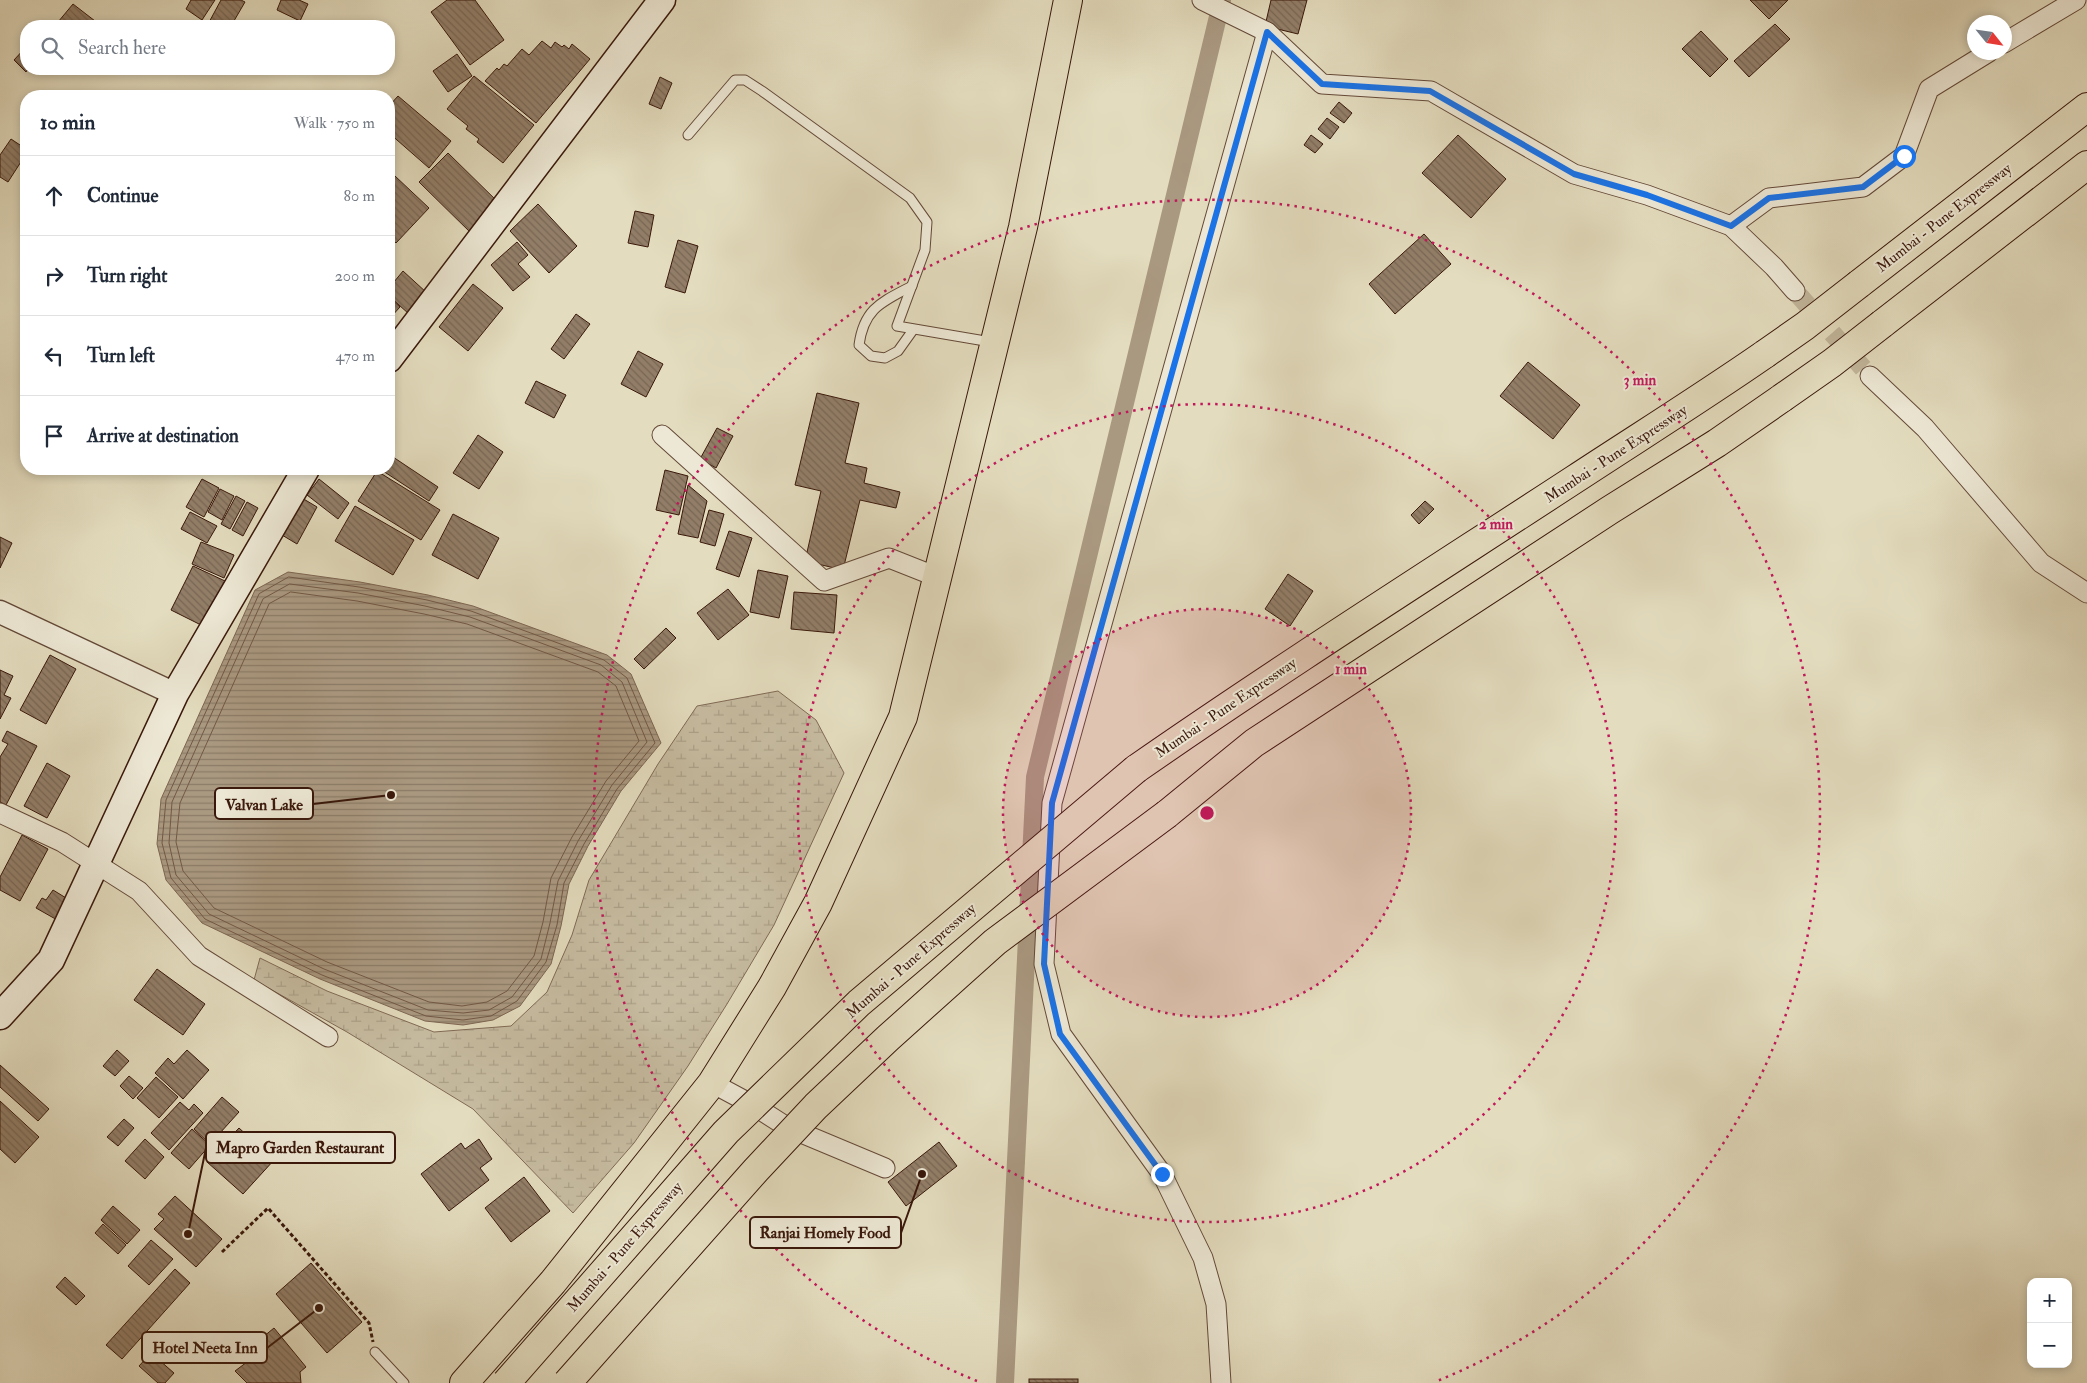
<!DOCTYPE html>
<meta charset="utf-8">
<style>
:root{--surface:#fff;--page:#f2f2f3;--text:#1f2937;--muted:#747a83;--line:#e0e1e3}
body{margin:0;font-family:"IM FELL Double Pica",serif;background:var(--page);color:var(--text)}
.controls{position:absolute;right:15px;bottom:15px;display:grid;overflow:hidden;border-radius:10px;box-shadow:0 2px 8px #0003}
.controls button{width:45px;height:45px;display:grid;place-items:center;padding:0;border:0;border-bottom:1px solid var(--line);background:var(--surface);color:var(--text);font:25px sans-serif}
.compass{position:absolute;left:1967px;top:15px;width:45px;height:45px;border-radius:50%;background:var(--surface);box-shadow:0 2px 8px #0003;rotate:120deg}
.stop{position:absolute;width:15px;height:15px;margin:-11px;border:4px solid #1a73e8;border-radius:50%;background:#fff}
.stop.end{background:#1a73e8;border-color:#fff;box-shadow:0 1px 5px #0008}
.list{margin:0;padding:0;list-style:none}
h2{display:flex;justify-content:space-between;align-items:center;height:65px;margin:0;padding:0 20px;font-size:21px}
h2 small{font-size:16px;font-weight:400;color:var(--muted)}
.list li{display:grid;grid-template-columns:32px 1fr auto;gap:15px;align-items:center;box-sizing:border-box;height:80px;padding:0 20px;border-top:1px solid var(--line)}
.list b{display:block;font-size:19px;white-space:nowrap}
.list em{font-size:16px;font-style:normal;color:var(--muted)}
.icon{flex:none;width:28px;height:28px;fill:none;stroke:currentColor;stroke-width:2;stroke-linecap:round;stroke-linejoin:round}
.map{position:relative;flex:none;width:2087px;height:1383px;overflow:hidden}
.search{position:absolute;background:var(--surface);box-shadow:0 2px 8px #0003;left:20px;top:20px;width:375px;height:55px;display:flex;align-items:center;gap:12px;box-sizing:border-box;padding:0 18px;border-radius:20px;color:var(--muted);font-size:19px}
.panel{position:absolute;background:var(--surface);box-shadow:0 2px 8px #0003;left:20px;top:90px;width:375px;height:385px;border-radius:20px}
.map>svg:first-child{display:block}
.wetland{fill:url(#wetland-marsh);stroke:#806a56}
.water{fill:url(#water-rules);stroke:#7d6552}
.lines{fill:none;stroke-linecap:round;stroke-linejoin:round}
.shore{stroke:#725846;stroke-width:1}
.canal{stroke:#aa9981;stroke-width:18}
.building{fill:url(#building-back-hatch);stroke:#3a180b}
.minor-tunnel{stroke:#c1b59a;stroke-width:19;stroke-dasharray:19 9;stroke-linecap:butt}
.service-casing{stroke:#644938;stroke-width:11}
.minor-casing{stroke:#644938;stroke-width:21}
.tertiary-casing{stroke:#644938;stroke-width:25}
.secondary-casing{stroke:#3a180b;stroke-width:29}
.trunk-casing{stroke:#3a180b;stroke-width:30}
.motorway-casing{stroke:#3a180b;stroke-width:30}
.path{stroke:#3a180b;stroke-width:3;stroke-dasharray:4 2.5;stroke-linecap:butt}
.service{stroke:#ede8d5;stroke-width:9}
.minor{stroke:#ede8d5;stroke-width:19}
.tertiary{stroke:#ede8d5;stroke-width:22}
.secondary{stroke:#ede8d5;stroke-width:26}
.trunk{stroke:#e3dcbe;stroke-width:28}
.motorway{stroke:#e3dcbe;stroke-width:28}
.motorway-bridge-casing{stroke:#3a180b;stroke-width:30;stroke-linecap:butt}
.motorway-bridge{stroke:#e3dcbe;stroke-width:28}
.route{stroke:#1a73e8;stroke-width:6}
.ring{fill:none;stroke:#c2185b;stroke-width:2.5;stroke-dasharray:2.5 5}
.labels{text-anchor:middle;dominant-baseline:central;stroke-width:4;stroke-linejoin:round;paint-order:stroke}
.street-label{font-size:15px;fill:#3a180b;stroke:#ede8d5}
.centre{fill:#c2185b;stroke:#ede8d5;stroke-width:2.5}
.ring-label{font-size:15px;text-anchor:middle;font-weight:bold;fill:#c2185b;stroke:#ede8d5;stroke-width:4;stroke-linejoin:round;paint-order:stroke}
.leader{fill:none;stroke:#3a180b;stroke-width:2}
.callout-dot{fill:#3a180b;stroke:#ede8d5;stroke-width:2}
.callout{fill:#ede8d5;stroke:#3a180b;stroke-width:2}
.callout-label{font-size:16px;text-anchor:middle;font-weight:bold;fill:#3a180b}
</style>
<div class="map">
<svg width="2087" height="1383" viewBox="0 0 2087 1383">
<defs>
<pattern id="wetland-marsh" width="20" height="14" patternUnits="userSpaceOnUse" patternTransform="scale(1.25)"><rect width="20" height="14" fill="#c6bba0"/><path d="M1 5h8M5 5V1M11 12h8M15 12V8" fill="none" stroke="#aba088"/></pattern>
<pattern id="water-rules" width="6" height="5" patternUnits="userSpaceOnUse" patternTransform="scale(1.25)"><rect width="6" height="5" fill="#aa9981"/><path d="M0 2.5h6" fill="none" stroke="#8b7c68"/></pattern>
<pattern id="building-back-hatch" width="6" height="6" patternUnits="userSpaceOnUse" patternTransform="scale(1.25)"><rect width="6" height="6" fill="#927e68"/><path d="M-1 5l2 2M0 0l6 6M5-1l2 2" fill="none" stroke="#786654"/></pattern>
</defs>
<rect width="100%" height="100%" fill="#e3dcbe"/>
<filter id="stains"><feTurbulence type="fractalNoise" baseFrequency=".004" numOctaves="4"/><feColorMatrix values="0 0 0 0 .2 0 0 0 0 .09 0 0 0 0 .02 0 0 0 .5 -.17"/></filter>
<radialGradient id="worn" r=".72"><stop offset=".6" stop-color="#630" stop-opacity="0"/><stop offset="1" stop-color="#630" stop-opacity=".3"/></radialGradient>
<path class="wetland" d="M778,691L816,720L844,773L774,925L727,1004L688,1066L634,1143L573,1213L473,1109L347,1032L254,980L260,958L327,991L434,1032L511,1026L547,992L572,935L589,880L658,764L697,706Z"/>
<path class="water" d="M288,572L360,582L428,595L473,606L607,655L631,674L661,743L621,791L588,846L569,884L561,926L551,964L520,1006L493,1020L463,1025L425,1021L320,979L202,923L166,880L157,844L161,799L255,590Z"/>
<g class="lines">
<g class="shore">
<path d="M289,577L359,587L427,600L471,611L604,660L627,678L655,743L617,789L584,844L564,883L557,925L546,962L517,1001L491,1016L463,1020L426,1016L322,975L205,919L171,878L162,843L166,800L259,594Z"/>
<path d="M290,584L358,593L425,606L470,617L601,665L622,682L647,742L612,785L578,841L558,881L550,923L541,959L512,997L489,1010L463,1013L428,1010L324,969L209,914L176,875L169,843L172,802L263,599Z"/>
<path d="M291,592L357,601L424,614L467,624L598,672L616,686L639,741L606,781L572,837L551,878L543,922L534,956L507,991L487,1002L462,1006L429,1002L327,962L214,908L183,871L176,842L180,803L269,604Z"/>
</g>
<path class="canal" d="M1005,1383L1035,777L1222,0"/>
</g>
<g class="building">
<path d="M191,0H215L202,20L186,9Z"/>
<path d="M221,0H241L245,2L231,26H207Z"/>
<path d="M281,0H299L308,4L300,21L277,10Z"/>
<path d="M447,0H475L504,40L470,65L431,12Z"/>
<path d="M1271,0H1307L1298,34L1265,26Z"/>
<path d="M1750,0H1788L1769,19Z"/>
<path d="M73,4L95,21L91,26H64L58,22Z"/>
<path d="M1775,24L1790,39L1749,77L1734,61Z"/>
<path d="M1701,31L1728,59L1710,77L1682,49Z"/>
<path d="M542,41L551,48L555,42L562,47L564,45L569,49L572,44L590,59L536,123L485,81L497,68L499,70L504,64L507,66L522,49L529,55Z"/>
<path d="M26,47V69H28L26,72L14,60Z"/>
<path d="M457,54L472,76L448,92L433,71Z"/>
<path d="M474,76L534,125L503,163L477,142L479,139L466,129L468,126L447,109Z"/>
<path d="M660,77L672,83L661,109L649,104Z"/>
<path d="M398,96L451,141L429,168L389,133V106Z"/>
<path d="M1339,102L1352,113L1344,123L1330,113Z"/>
<path d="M1327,118L1339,127L1330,139L1318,129Z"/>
<path d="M1311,135L1323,144L1315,153L1304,145Z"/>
<path d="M1458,135L1506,179L1471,218L1422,173Z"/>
<path d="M11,139L26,149V154L8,182L0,177V155Z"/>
<path d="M448,153L502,206L473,235L419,182Z"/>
<path d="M395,176L429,208L396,243L389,236V183Z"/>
<path d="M538,204L577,246L549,273L510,231Z"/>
<path d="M635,211L654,215L648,247L628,243Z"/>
<path d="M1424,234L1451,264L1395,314L1369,284Z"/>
<path d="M678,240L698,246L685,293L665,287Z"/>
<path d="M517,242L528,255L518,264L530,277L513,291L491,265Z"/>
<path d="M403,271L427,293L409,314L389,296V288Z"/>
<path d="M473,284L503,308L468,351L439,327Z"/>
<path d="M389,297L400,307L389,319Z"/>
<path d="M576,314L590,324L564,359L551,349Z"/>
<path d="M638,351L663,364L646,397L621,384Z"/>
<path d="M1528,362L1580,405L1553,439L1500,396Z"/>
<path d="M536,381L566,395L554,418L525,403Z"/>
<path d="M817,393L859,403L845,463L867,468L864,483L900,492L896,508L860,500L843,570L805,561L821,491L795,485Z"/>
<path d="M717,428L733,436L716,468L700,459Z"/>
<path d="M478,435L503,452L479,489L453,473Z"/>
<path d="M393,457L438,487L429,501L383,471L385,469H389V463Z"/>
<path d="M665,470L688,476L679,515L656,510Z"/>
<path d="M377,471L440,510L421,540L358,501Z"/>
<path d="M202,479L219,488L204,517L186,507Z"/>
<path d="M319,479L349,503L338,519L307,495Z"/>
<path d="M688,485L707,501L698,538L678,534Z"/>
<path d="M220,489L234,496L222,520L208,512Z"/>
<path d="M297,495L317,507L297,544L277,532Z"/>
<path d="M236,496L245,501L230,529L221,524Z"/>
<path d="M1425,501L1434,509L1419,524L1411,515Z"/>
<path d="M247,502L258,508L243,536L232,530Z"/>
<path d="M355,506L414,540L393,575L335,541Z"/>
<path d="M709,510L724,514L715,546L700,542Z"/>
<path d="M190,512L217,526L207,543L181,529Z"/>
<path d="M453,514L499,538L478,579L432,555Z"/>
<path d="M729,531L752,538L739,577L716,569Z"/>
<path d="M0,537L12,543L0,568Z"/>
<path d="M201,542L234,555L224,578L192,564Z"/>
<path d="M193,566L225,581L203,626L171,610Z"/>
<path d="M758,570L788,576L779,618L750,612Z"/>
<path d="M1288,574L1313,591L1290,626L1265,609Z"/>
<path d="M728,589L749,615L718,640L697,613Z"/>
<path d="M794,592L837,595L834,633L791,629Z"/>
<path d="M666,628L676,638L644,669L634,659Z"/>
<path d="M50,655L76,669L46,724L20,710Z"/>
<path d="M0,670L13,676L4,695L11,698L0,719Z"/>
<path d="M7,731L37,746L6,805L0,802V757L8,744L2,741Z"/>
<path d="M47,763L70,776L47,818L24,806Z"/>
<path d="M22,835L48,849L20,901L0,890V877Z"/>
<path d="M53,890L71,901L59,921L36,908L42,898L46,900Z"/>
<path d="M157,969L205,1004L183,1035L134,1000Z"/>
<path d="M117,1050L129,1061L115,1076L103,1066Z"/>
<path d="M187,1050L209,1070L183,1099L155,1073L168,1058L174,1064Z"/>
<path d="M0,1065L49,1109L38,1121L0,1087Z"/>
<path d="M129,1076L143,1088L133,1099L120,1086Z"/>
<path d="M156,1077L178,1097L159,1118L137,1098Z"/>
<path d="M222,1097L239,1112L210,1144L194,1129Z"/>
<path d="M0,1101L39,1137L15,1163L0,1149Z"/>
<path d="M180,1102L189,1110L194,1104L203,1113L169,1150L151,1133Z"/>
<path d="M124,1119L134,1128L118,1146L107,1137Z"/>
<path d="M239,1128L274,1160L243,1194L207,1162Z"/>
<path d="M192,1129L210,1145L189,1169L171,1153Z"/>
<path d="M145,1139L164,1157L145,1179L125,1161Z"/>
<path d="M479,1139L492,1159L480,1168L489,1180L449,1211L421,1174L461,1143L465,1149Z"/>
<path d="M939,1142L957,1166L906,1206L888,1182Z"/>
<path d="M524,1177L550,1211L511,1242L485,1208Z"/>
<path d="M175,1196L222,1239L196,1267L154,1229L164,1219L158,1214Z"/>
<path d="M113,1206L140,1230L127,1244L101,1220Z"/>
<path d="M103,1224L126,1245L118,1254L95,1233Z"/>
<path d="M151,1240L173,1259L149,1285L128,1266Z"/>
<path d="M311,1263L362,1322L327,1353L276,1294Z"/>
<path d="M175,1269L190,1283L122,1359L106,1345Z"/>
<path d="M65,1277L85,1296L76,1305L56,1287Z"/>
<path d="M274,1328L306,1367L300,1372L301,1383H247L235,1371L247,1362L241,1355Z"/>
<path d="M151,1353L174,1373L165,1383H158L139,1366Z"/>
<rect x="1029" y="1379" width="49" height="4"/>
</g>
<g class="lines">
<path class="minor-tunnel" d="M1795,291L1870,376"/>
<defs>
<g id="service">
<path d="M688,135L735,80H745L762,91L910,198L927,222L925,250L897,326L991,342"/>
<path d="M912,286C882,302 864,308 859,345L871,356L885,358L898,351L913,330"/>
<path d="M375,1352L404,1383"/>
</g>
<g id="minor">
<path d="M1202,0L1267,32L1322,84L1431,91L1574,174L1647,195L1731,226L1774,267L1795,291"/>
<path d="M2004,43L2076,0"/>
<path d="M1731,226L1769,198L1863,187L1904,156L1929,89L1989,52"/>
<path d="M1870,376L1925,428L2041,563L2087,593"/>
<path d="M662,435L824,581L889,558L937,577"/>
<path d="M0,813L62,842L139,891L199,956L328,1037"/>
<path d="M712,1083L751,1104L787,1127L885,1168"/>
<path d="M1221,1383L1216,1304L1203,1258L1162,1174L1061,1034L1044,964L1052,803L1267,32"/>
</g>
<path id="tertiary" d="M0,612L175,694"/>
<g id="secondary">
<path d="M389,359L662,0"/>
<path d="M0,1016L51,960L175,694L306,469"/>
</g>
<path id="trunk" d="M464,1383L553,1282L712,1083L772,987L818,903L903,717L1023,227L1068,0"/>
<g id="motorway">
<path d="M1859,284L2087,107"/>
<path d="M1882,324L2087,165"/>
<path d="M1136,769C1280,669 1428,575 1575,479C1639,437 1703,397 1765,354"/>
<path d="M1167,814L1254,743L1610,510L1717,443L1782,398"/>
</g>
</defs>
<use href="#service" class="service-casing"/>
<use href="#minor" class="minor-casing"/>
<use href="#tertiary" class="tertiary-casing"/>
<use href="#secondary" class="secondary-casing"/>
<use href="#trunk" class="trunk-casing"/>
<use href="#motorway" class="motorway-casing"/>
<path class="path" d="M222,1252L268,1208L369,1323L373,1342"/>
<use href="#service" class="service"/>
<use href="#minor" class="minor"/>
<use href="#tertiary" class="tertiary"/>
<use href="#secondary" class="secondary"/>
<use href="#trunk" class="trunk"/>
<use href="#motorway" class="motorway"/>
<defs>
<g id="motorway-bridge">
<path d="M1765,354L1805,326L1859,284"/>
<path d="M1782,398L1832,363L1882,324"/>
<path d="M506,1383L726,1132L859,1003L1136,769"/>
<path d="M567,1383L756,1170L816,1106L888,1038L995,942L1167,814"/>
</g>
</defs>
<use href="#motorway-bridge" class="motorway-bridge-casing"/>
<use href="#motorway-bridge" class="motorway-bridge"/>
</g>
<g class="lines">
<path class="route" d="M1162,1174L1060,1034L1044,964L1052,803L1267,32L1322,84L1430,91L1574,174L1647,195L1731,226L1769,198L1863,187L1904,156"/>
</g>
<circle cx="1207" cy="813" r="204" fill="#c2185b" fill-opacity=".12"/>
<g class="ring">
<circle cx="1207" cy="813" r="204"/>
<circle cx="1207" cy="813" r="409"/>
<path d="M977 1381A613 613 0 1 1 1437 1381"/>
</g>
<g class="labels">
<g class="street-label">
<text transform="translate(1944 218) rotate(-38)">Mumbai - Pune Expressway</text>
<text transform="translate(1616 454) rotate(-33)">Mumbai - Pune Expressway</text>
<text transform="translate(1226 708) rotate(-34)">Mumbai - Pune Expressway</text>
<text transform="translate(911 961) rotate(-41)">Mumbai - Pune Expressway</text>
<text transform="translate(625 1247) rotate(-49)">Mumbai - Pune Expressway</text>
</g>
</g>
<circle cx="1207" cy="813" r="8" class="centre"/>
<g class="ring-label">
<text x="1640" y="385">3 min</text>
<text x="1496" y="529">2 min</text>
<text x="1351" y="674">1 min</text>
</g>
<path class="leader" d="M391 795L313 804M188 1234L206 1148M922 1174L901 1233M319 1308L267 1348"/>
<g class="callout-dot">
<circle cx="391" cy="795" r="5"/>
<circle cx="188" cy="1234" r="5"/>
<circle cx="922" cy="1174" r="5"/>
<circle cx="319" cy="1308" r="5"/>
</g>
<g class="callout">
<rect x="215" y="788" width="98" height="31" rx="5"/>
<rect x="206" y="1132" width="189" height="31" rx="5"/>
<rect x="750" y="1217" width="151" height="31" rx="5"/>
<rect x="142" y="1332" width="125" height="31" rx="5"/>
</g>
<g class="callout-label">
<text x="264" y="810">Valvan Lake</text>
<text x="300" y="1153">Mapro Garden Restaurant</text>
<text x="825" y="1238">Ranjai Homely Food</text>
<text x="205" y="1353">Hotel Neeta Inn</text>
</g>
<rect width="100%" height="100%" filter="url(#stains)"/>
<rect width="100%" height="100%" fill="url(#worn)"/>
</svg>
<div class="controls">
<button>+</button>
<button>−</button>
</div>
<svg class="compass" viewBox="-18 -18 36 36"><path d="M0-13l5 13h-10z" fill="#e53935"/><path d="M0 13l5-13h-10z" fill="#747a83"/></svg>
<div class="stop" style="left:1904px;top:156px"></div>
<div class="stop end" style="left:1162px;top:1174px"></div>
<div class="search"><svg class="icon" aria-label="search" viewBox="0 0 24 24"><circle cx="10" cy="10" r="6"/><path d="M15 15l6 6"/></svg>Search here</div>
<section class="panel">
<h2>10 min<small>Walk · 750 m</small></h2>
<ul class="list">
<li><svg class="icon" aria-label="ahead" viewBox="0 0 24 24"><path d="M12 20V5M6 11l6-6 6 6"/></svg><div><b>Continue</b></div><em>80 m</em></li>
<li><svg class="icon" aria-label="right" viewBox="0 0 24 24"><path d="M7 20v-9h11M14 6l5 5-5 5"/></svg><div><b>Turn right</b></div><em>200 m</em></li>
<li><svg class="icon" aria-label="left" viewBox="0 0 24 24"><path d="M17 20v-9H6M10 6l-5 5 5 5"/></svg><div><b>Turn left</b></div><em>470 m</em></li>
<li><svg class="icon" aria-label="arrive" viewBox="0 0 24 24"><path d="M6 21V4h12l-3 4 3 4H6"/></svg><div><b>Arrive at destination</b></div></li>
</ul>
</section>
</div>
